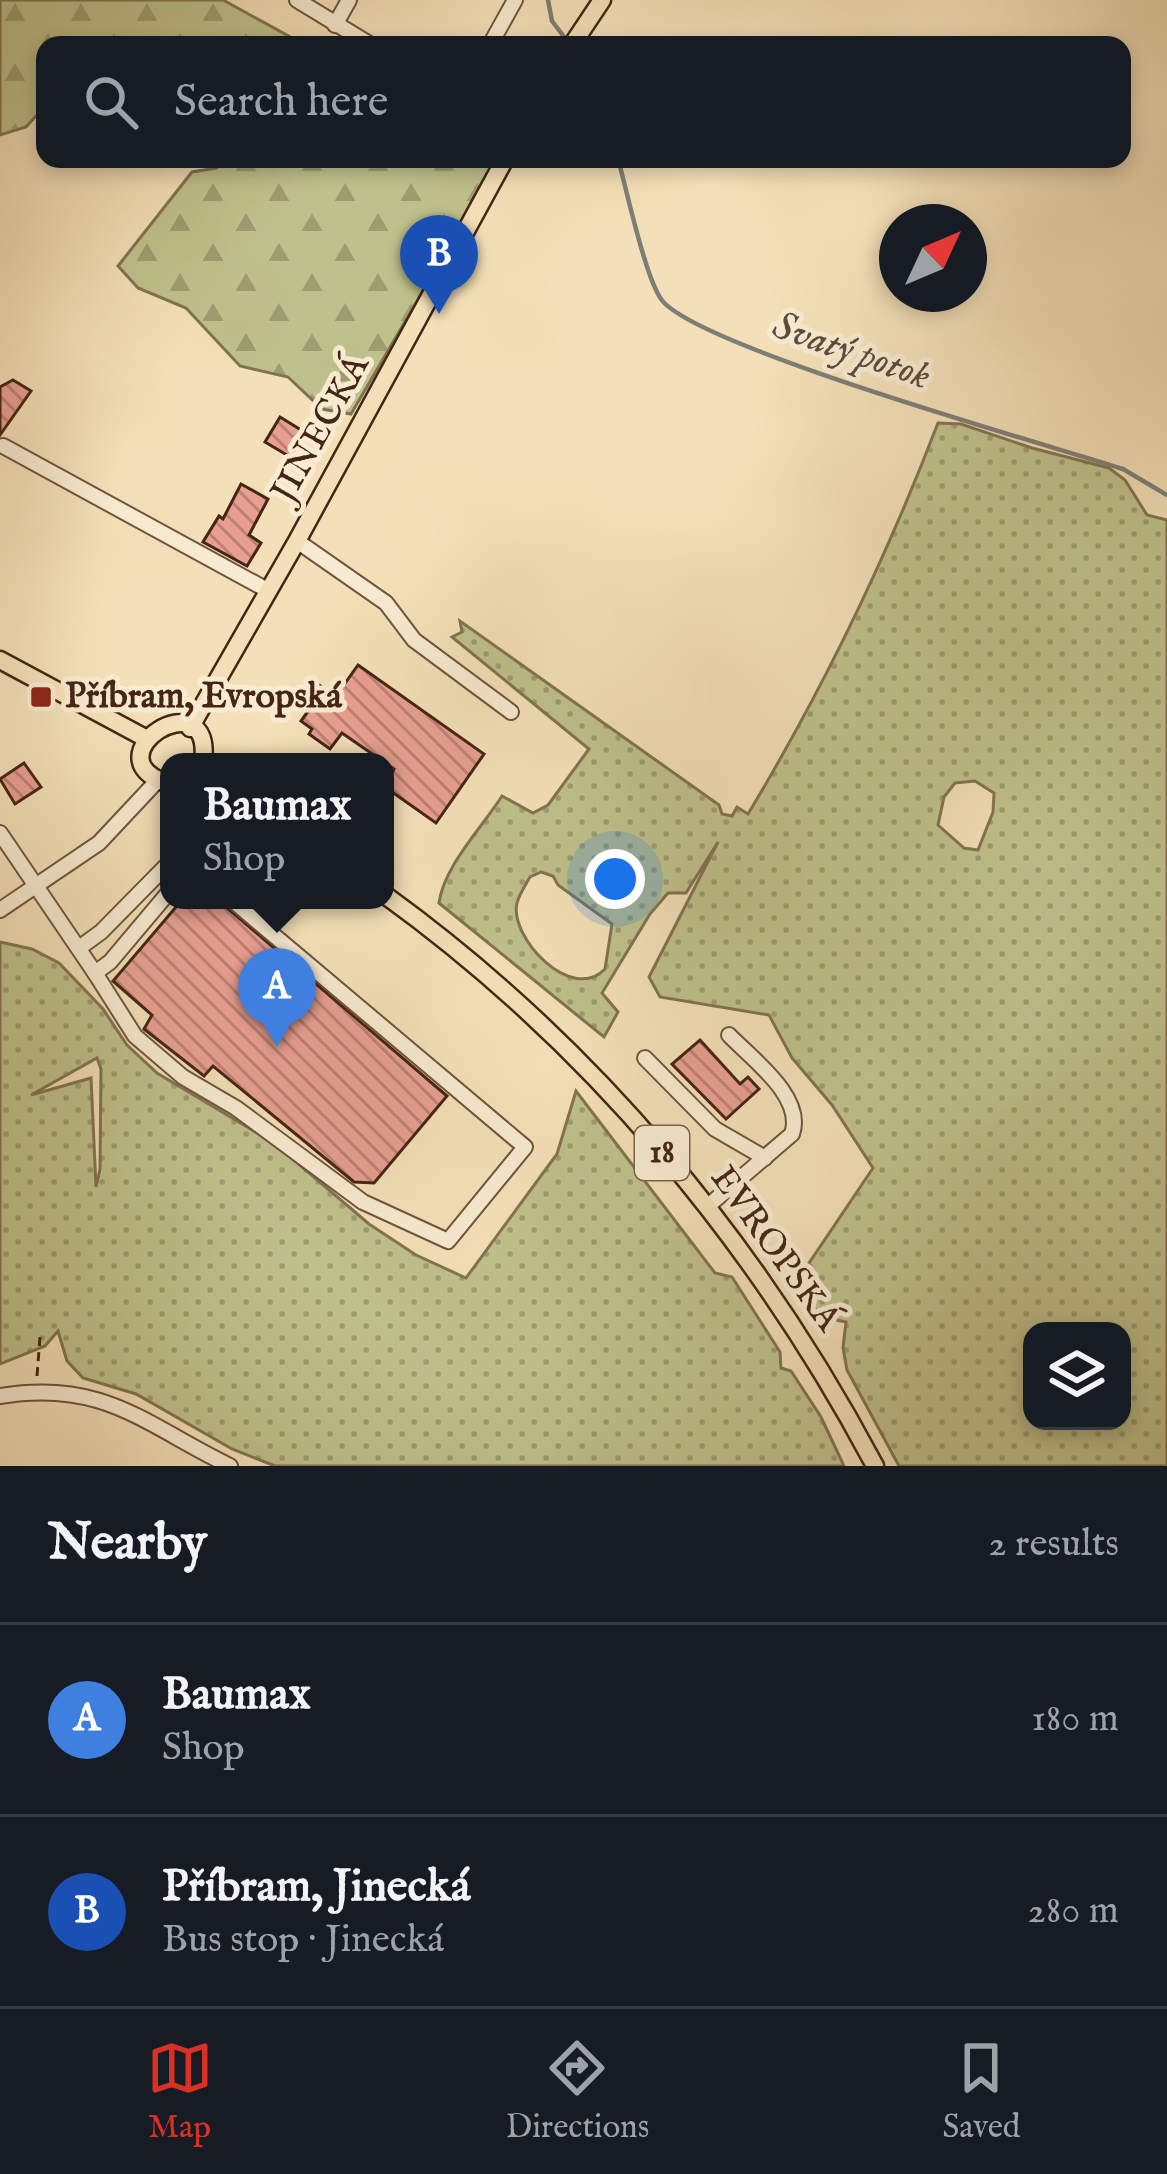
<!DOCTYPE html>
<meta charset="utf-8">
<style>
:root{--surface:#171b24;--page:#20242c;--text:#f1f3f6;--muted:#9ea1a6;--line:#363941;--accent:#d93025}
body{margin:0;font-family:"IM FELL English",serif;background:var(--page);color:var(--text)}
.controls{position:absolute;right:36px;bottom:36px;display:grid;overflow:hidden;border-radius:24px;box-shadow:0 6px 18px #0003}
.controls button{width:108px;height:108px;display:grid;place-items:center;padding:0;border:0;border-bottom:3px solid var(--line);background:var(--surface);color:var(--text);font:60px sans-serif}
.compass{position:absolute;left:879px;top:204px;width:108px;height:108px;border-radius:50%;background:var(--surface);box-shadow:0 6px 18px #0003;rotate:46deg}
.you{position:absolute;left:615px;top:879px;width:42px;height:42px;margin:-30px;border:9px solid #fff;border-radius:50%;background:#1a73e8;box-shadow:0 0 0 18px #1a73e833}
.badge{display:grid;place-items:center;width:78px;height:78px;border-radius:50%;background:var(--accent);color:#fff;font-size:39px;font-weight:700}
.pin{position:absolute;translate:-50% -99px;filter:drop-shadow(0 3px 6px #0008)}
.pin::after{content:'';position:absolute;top:63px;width:42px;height:36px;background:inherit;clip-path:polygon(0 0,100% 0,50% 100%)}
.popup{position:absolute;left:160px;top:753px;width:234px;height:156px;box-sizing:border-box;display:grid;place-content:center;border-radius:24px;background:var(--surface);filter:drop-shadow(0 3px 9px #0005);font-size:39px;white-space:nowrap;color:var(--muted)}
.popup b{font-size:45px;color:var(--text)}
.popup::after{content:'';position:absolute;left:50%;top:100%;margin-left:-24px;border:24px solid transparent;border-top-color:var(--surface)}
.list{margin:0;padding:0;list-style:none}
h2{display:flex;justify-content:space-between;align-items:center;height:156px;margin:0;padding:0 48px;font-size:51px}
h2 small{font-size:39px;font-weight:400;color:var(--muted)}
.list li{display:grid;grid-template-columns:78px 1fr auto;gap:36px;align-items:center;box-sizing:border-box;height:192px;padding:0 48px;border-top:3px solid var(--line)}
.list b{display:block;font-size:45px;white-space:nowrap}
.list p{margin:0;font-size:39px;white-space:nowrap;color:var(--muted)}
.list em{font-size:39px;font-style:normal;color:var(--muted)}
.icon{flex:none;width:66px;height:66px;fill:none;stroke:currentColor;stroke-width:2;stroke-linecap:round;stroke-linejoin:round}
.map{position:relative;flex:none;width:1167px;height:1466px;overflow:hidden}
.search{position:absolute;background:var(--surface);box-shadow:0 6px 18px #0003;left:36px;right:36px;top:36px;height:132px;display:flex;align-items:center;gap:30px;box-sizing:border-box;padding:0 42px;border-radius:24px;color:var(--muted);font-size:45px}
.sheet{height:540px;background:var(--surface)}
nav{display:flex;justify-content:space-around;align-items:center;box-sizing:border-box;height:168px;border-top:3px solid var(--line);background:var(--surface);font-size:33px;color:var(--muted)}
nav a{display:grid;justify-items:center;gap:6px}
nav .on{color:var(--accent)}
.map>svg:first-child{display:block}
.green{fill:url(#green-dots);stroke:#827350;stroke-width:3;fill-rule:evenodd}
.forest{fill:url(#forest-firs);stroke:#827350;stroke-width:3}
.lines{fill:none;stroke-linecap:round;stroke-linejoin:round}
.stream{stroke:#7d7e78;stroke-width:4.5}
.building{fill:url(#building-back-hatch);stroke:#452514;stroke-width:3}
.minor-casing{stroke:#71543d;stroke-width:18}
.major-casing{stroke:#452514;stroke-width:21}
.path{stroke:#452514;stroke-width:3;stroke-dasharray:9 6;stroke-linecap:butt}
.minor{stroke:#f8ebd1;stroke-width:14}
.major{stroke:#f4e0b8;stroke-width:16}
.poi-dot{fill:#8f2418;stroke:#f8ebd1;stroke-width:4.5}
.labels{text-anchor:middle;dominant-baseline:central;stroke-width:10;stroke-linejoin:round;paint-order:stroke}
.shield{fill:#f8ebd1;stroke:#7b604d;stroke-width:3}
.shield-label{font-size:33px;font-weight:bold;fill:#452514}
.street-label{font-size:36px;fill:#452514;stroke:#f8ebd1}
.poi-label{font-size:36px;font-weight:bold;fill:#452514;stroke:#f8ebd1;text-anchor:start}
.water-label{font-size:39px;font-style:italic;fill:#5c4a3e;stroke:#f8ebd1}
</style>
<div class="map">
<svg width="1167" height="1466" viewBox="0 0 1167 1466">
<defs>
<pattern id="green-dots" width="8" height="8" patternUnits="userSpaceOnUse" patternTransform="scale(3)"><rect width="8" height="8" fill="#bfc18c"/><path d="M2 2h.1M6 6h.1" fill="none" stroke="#9d9d71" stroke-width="1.8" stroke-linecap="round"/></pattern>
<pattern id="forest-firs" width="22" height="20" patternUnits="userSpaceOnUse" patternTransform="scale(3)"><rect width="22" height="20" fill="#bfc18c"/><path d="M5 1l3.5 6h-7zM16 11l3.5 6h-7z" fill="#9d9d71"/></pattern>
<pattern id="building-back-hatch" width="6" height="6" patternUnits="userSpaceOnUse" patternTransform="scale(3)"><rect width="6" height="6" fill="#e89f91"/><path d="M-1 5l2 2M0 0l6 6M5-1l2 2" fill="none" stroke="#be8175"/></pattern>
</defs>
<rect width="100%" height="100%" fill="#f4e0b8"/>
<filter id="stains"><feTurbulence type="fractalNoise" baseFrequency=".00167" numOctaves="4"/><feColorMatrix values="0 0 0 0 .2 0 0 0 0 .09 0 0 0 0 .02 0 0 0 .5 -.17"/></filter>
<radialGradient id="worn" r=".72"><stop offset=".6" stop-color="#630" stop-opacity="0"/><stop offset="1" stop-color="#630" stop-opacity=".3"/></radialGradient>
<g class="green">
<path d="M938,423L961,424L1032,448L1109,468L1125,480L1147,515L1167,520V1466H899L847,1370L843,1348L846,1322L821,1317L804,1294L803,1272L873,1168L832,1105L792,1058L769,1015L660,997L649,977L718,842L686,893H668L650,914L602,993L618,1012L604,1037L439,903C444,866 481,829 502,796L533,813L548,805L589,749L452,637L462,632L460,621L719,805L722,814L732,816L737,807L748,814C822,691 887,556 938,423ZM975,781L994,793L993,812L978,850L964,848L938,825L944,797L955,783ZM541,872L553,876L558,885L612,924L605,969C571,1004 509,937 517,903C519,895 526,884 530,877ZM1122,1331V1421H1032V1331Z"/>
<path d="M0,942L32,949L59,963L103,1009L127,1045L157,1073L274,1143L369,1224L416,1255L466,1278L557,1154L576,1091L715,1273L732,1277L780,1352L781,1368L791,1371L821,1417L844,1466H275L232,1449L136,1394L83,1378L67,1361L58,1331L45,1346L0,1364ZM97,1058L101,1069L100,1169L96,1187L91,1078L31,1095Z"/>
</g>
<g class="forest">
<path d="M0,0H223L305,45H45V106L26,127L0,135Z"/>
<path d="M231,159H500L351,414L322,409L288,377L240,366L186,308L138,288L118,266L192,172L216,168Z"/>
</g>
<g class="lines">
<g class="stream">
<path d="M548,0L552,21L565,38"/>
<path d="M618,159C627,191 645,276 661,299C693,346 1049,445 1123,469L1167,495"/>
</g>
</g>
<g class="building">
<path d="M13,380L31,391L0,435V387Z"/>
<path d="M280,417L306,433L292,458L265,442Z"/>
<path d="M241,484L268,499L249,535L261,543L247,566L203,542L219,516L223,519Z"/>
<path d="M358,665L484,754L436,823L385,787L394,769L342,733L330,749L309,734L312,729L301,721L309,710L304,706L319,685L336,696Z"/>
<path d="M24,763L41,787L15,804L0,779Z"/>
<path d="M182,900H218L447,1096L374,1183L354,1182L213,1066L204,1076L144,1029L152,1015L113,981Z"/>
<path d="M700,1040L740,1084L748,1077L759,1089L726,1119L672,1064Z"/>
</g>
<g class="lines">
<defs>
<g id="minor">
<path d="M297,0L371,45"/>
<path d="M335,25L349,0"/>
<path d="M490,45L515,0"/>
<path d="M3,446L269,591"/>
<path d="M297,541L386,603L414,640L511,712"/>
<path d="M0,833L95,973L110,962L169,892"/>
<path d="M0,910L99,843L158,780"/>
<path d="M79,948L101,932L169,863"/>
<path d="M95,973L135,1036L183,1077L236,1108L363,1202L448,1241L525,1147L232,900"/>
<path d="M645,1058L715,1129L765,1158"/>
<path d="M708,1206L792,1134C805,1097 752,1059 729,1035"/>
<path d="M0,1396C103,1379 144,1424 230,1466"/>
</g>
<g id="major">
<path d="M572,45L602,0"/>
<path d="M0,660L147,739"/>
<path d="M190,728L297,541L505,159"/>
<path d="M169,784C85,757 214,675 203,762"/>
<path d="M385,895C591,1044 756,1242 875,1466"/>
</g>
</defs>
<use href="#minor" class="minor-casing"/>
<use href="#major" class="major-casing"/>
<path class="path" d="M37,1376L40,1337"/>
<use href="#minor" class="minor"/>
<use href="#major" class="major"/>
</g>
<rect class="poi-dot" x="29" y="685" width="24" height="24" rx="6"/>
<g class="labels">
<rect class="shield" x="635" y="1126" width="54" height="54" rx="9"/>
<g class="shield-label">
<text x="662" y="1153">18</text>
</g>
<g class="street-label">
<text transform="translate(321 429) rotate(-61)">JINECKÁ</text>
<text transform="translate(775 1249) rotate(54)">EVROPSKÁ</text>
</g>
<g class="poi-label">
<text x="65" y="697">Příbram, Evropská</text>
</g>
<g class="water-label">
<text transform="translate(851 352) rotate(19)">Svatý potok</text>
</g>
</g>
<rect width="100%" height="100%" filter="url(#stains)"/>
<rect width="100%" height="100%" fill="url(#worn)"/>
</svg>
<div class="controls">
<button><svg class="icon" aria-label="layers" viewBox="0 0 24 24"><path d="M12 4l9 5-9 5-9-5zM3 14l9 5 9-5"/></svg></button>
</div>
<svg class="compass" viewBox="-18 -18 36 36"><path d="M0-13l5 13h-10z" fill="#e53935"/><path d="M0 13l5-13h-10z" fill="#9ea1a6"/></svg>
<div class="you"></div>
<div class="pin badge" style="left:277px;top:1047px;background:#3f7fe0">A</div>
<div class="popup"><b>Baumax</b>Shop</div>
<div class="pin badge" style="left:439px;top:314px;background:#1a4fb4">B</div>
<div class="search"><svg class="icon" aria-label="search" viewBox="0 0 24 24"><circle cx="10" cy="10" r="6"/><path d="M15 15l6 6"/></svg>Search here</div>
</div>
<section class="sheet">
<h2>Nearby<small>2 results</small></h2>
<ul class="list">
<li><span class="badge" style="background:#3f7fe0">A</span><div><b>Baumax</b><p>Shop</p></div><em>180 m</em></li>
<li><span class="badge" style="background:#1a4fb4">B</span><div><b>Příbram, Jinecká</b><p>Bus stop · Jinecká</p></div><em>280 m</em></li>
</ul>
</section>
<nav>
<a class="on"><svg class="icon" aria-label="map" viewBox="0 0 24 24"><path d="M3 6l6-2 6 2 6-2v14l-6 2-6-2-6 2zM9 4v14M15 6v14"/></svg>Map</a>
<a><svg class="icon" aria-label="directions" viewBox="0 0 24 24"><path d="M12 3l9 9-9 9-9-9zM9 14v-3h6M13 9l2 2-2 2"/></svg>Directions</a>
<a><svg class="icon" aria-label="saved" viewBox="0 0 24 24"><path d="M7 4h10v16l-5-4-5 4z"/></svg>Saved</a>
</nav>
